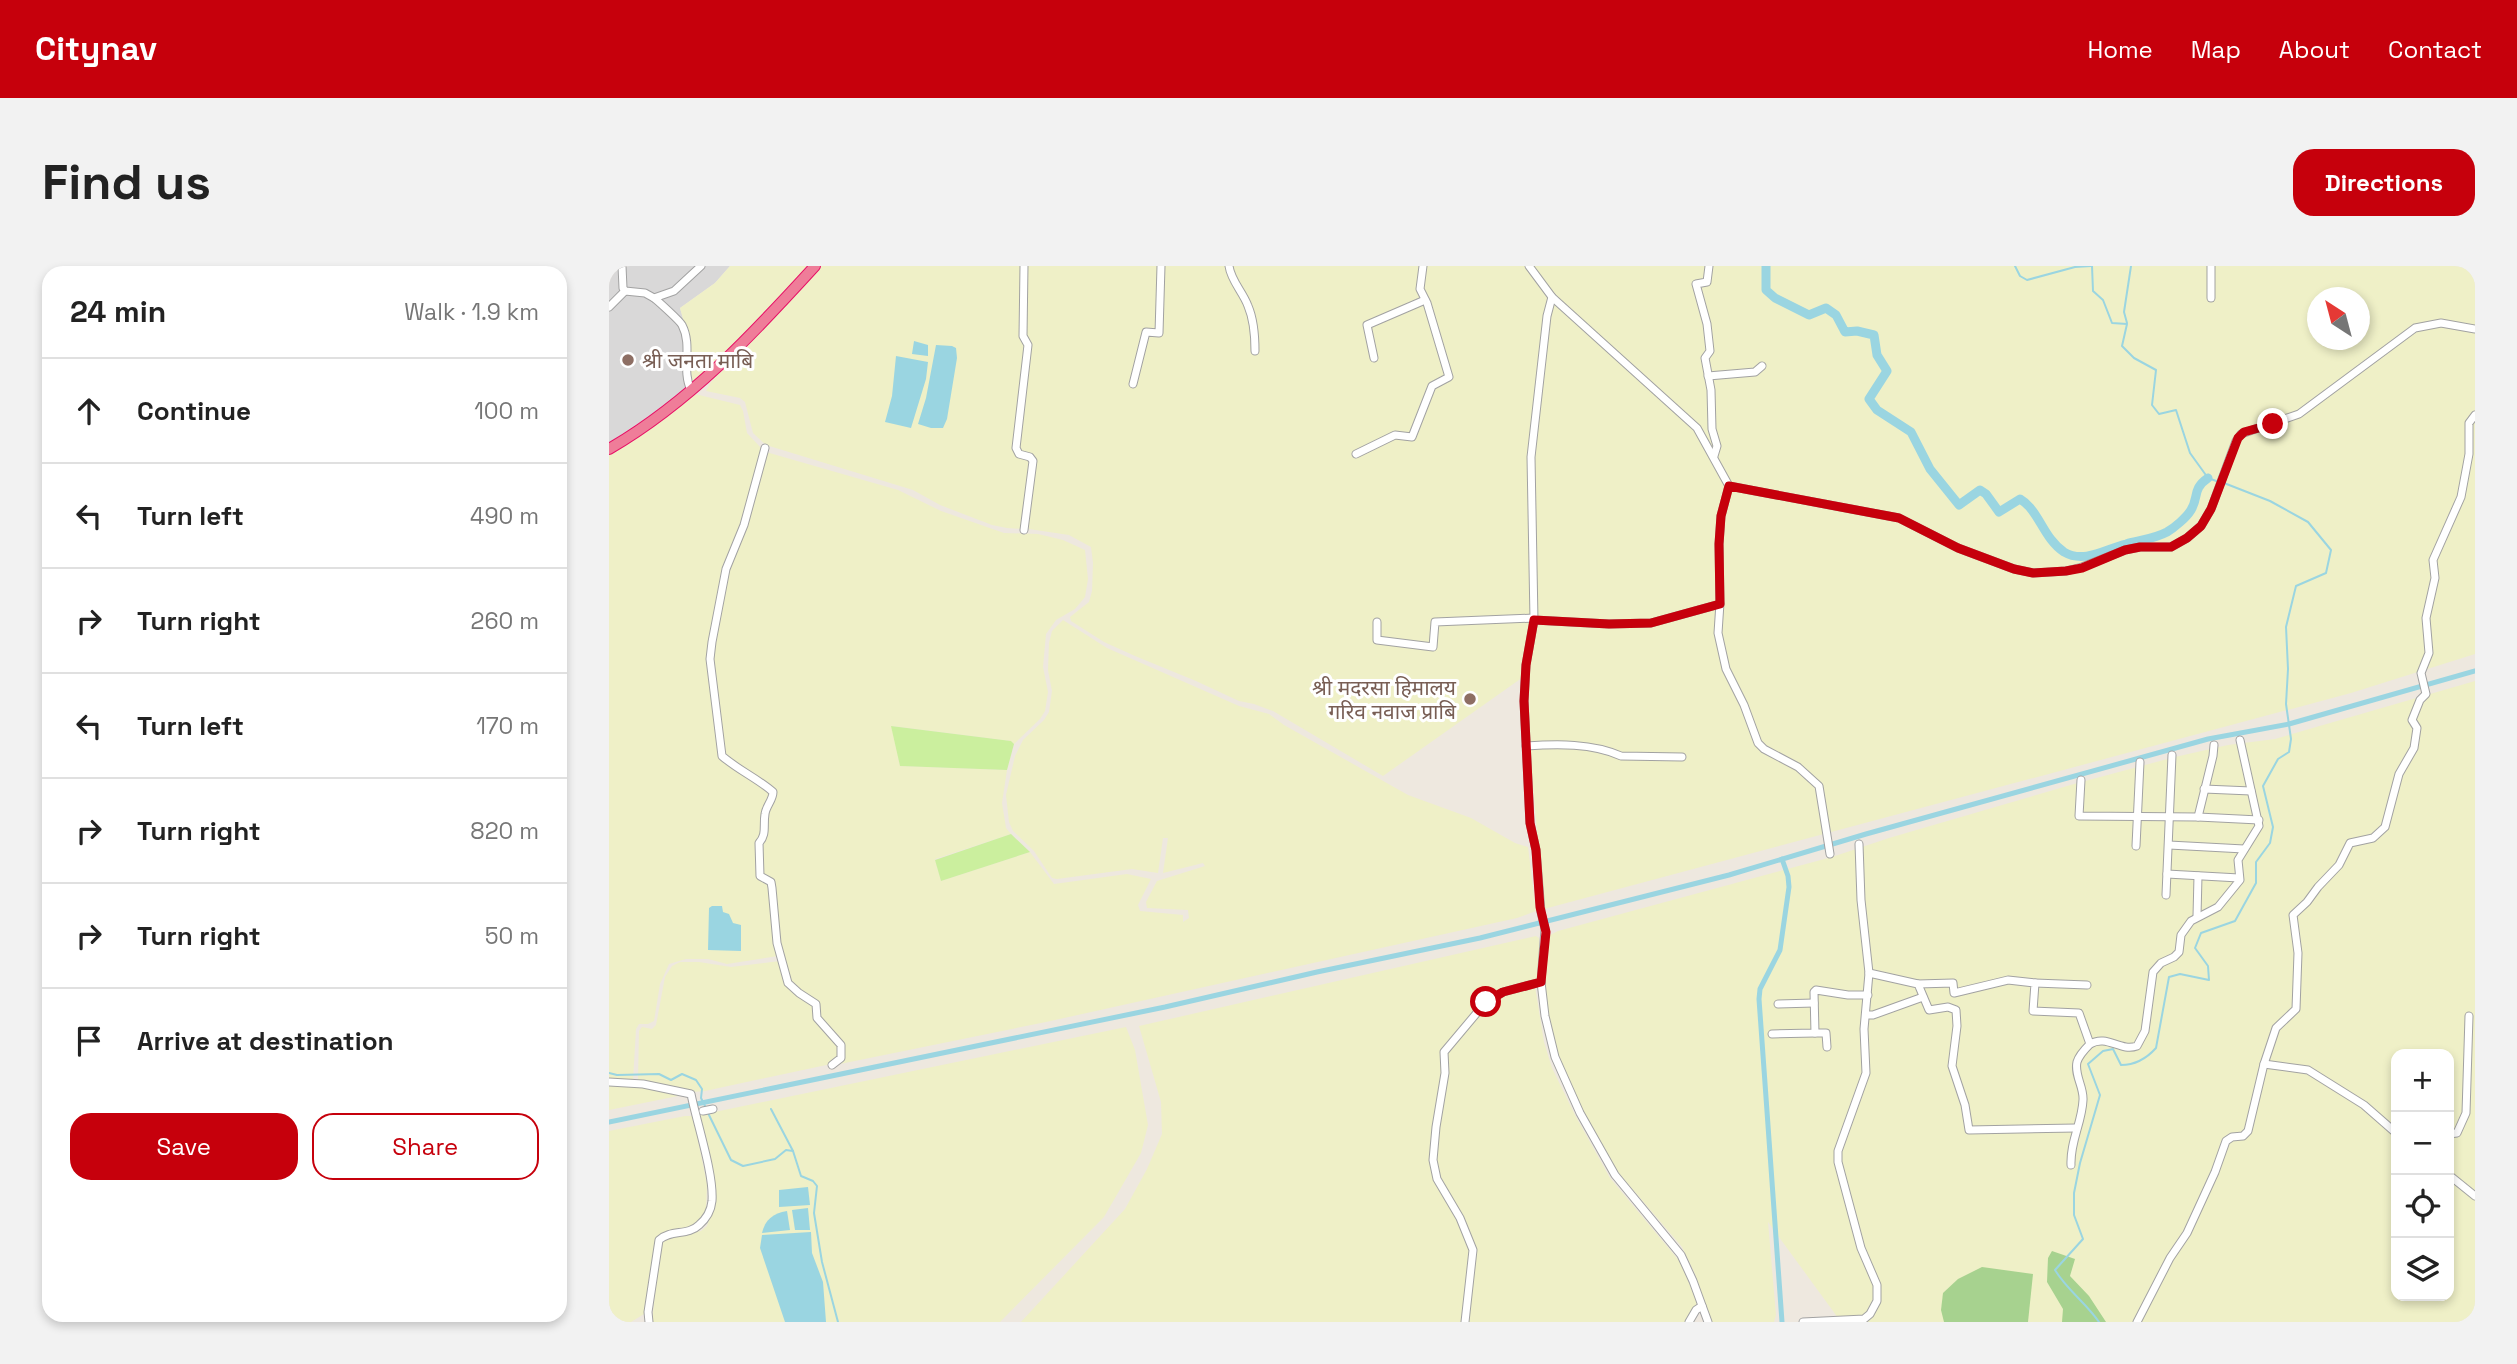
<!DOCTYPE html>
<meta charset="utf-8">
<style>
:root{--surface:#fff;--page:#f2f2f2;--text:#222;--muted:#767676;--line:#e0e0e0;--accent:#c6000c}
body{margin:0;font-family:"Space Grotesk","Noto Sans Devanagari",sans-serif;background:var(--page);color:var(--text)}
.controls{position:absolute;right:21px;bottom:21px;display:grid;overflow:hidden;border-radius:14px;box-shadow:0 4px 10px #0003}
.controls button{width:63px;height:63px;display:grid;place-items:center;padding:0;border:0;border-bottom:2px solid var(--line);background:var(--surface);color:var(--text);font:35px sans-serif}
.compass{position:absolute;left:1698px;top:21px;width:63px;height:63px;border-radius:50%;background:var(--surface);box-shadow:0 4px 10px #0003;rotate:324deg}
.stop{position:absolute;width:21px;height:21px;margin:-16px;border:5px solid #c6000c;border-radius:50%;background:#fff}
.stop.end{background:#c6000c;border-color:#fff;box-shadow:0 2px 7px #0008}
.list{margin:0;padding:0;list-style:none}
h2{display:flex;justify-content:space-between;align-items:center;height:91px;margin:0;padding:0 28px;font-size:30px}
h2 small{font-size:23px;font-weight:400;color:var(--muted)}
.list li{display:grid;grid-template-columns:46px 1fr auto;gap:21px;align-items:center;box-sizing:border-box;height:105px;padding:0 28px;border-top:2px solid var(--line)}
.list b{display:block;font-size:26px;white-space:nowrap}
.list em{font-size:23px;font-style:normal;color:var(--muted)}
.actions{display:flex;gap:14px;padding:21px 28px}
.actions a{flex:1;padding:16px 0;border:2px solid var(--accent);border-radius:21px;text-align:center;font-size:24px;color:var(--accent)}
.actions .main{background:var(--accent);color:#fff}
.icon{flex:none;width:38px;height:38px;fill:none;stroke:currentColor;stroke-width:2;stroke-linecap:round;stroke-linejoin:round}
.map{position:relative;flex:none;width:1866px;height:1056px;overflow:hidden;border-radius:21px}
header{display:flex;align-items:center;gap:42px;box-sizing:border-box;height:98px;padding:0 35px;background:var(--accent);color:#fff}
header strong{font-size:33px}
nav{display:flex;gap:38px;margin-inline-start:auto;font-size:24px}
.intro{display:flex;align-items:center;justify-content:space-between;box-sizing:border-box;height:168px;padding:0 42px}
h1{margin:0;font-size:49px}
.button{padding:18px 32px;border-radius:21px;background:var(--accent);color:#fff;font-size:24px;font-weight:700}
main{display:flex;gap:42px;padding:0 42px}
aside{flex:1;background:var(--surface);border-radius:21px;box-shadow:0 4px 10px #0003}
.map>svg:first-child{display:block}
.residential{fill:#d9d8d8}
.farmland{fill:#eff0c7;fill-rule:evenodd}
.grass{fill:#cbef9e}
.forest{fill:#a7d28f}
.water{fill:#9ad5e1}
.lines{fill:none;stroke-linecap:round;stroke-linejoin:round}
.stream{stroke:#9ad5e1;stroke-width:2}
.canal{stroke:#9ad5e1;stroke-width:5}
.river{stroke:#9ad5e1;stroke-width:9}
.minor-casing{stroke:#a2a2a2;stroke-width:9}
.highway-casing{stroke:#e71167;stroke-width:12}
.minor{stroke:#fff;stroke-width:7}
.highway{stroke:#ef7d99;stroke-width:10}
.route{stroke:#c6000c;stroke-width:9}
.education-dot{fill:#8d6e63;stroke:#fff;stroke-width:2.5}
.labels{text-anchor:middle;dominant-baseline:central;stroke-width:6;stroke-linejoin:round;paint-order:stroke}
.education-label{font-size:21px;fill:#785e54;stroke:#fff;text-anchor:start}
</style>
<header>
<strong>Citynav</strong>
<nav><a>Home</a><a>Map</a><a>About</a><a>Contact</a></nav>
</header>
<div class="intro"><h1>Find us</h1><a class="button">Directions</a></div>
<main>
<aside>
<h2>24 min<small>Walk · 1.9 km</small></h2>
<ul class="list">
<li><svg class="icon" aria-label="ahead" viewBox="0 0 24 24"><path d="M12 20V5M6 11l6-6 6 6"/></svg><div><b>Continue</b></div><em>100 m</em></li>
<li><svg class="icon" aria-label="left" viewBox="0 0 24 24"><path d="M17 20v-9H6M10 6l-5 5 5 5"/></svg><div><b>Turn left</b></div><em>490 m</em></li>
<li><svg class="icon" aria-label="right" viewBox="0 0 24 24"><path d="M7 20v-9h11M14 6l5 5-5 5"/></svg><div><b>Turn right</b></div><em>260 m</em></li>
<li><svg class="icon" aria-label="left" viewBox="0 0 24 24"><path d="M17 20v-9H6M10 6l-5 5 5 5"/></svg><div><b>Turn left</b></div><em>170 m</em></li>
<li><svg class="icon" aria-label="right" viewBox="0 0 24 24"><path d="M7 20v-9h11M14 6l5 5-5 5"/></svg><div><b>Turn right</b></div><em>820 m</em></li>
<li><svg class="icon" aria-label="right" viewBox="0 0 24 24"><path d="M7 20v-9h11M14 6l5 5-5 5"/></svg><div><b>Turn right</b></div><em>50 m</em></li>
<li><svg class="icon" aria-label="arrive" viewBox="0 0 24 24"><path d="M6 21V4h12l-3 4 3 4H6"/></svg><div><b>Arrive at destination</b></div></li>
</ul>
<div class="actions"><a class="main">Save</a><a>Share</a></div>
</aside>
<div class="map">
<svg width="1866" height="1056" viewBox="0 0 1866 1056">
<rect width="100%" height="100%" fill="#eee8df"/>
<path class="residential" d="M0,0H121L106,17L71,42L80,73L82,117L58,138L0,177Z"/>
<g class="farmland">
<path d="M121,0H199L105,99L82,117L79,71L71,42L106,17Z"/>
<path d="M210,0H413L416,78L405,184L419,193L421,197L414,263L398,262L383,259L331,239L304,224L157,179L144,167L136,136L131,132L97,125L102,116L169,46Z"/>
<path d="M417,0H1866V388L1742,427L935,643L919,465L917,409L774,510L664,445L645,438L630,435L587,415L526,390L495,376L462,355L461,351L480,336L483,325L484,297L482,281L460,269L420,263L419,260L427,192L414,187L409,182L417,70ZM1708,32H1750V74H1708Z"/>
<path d="M86,128L131,139L134,145L138,167L153,183L152,193L126,277L99,393L110,486L162,528L153,567L147,578L146,599L148,611L160,618L169,690L118,698L99,693H77L60,698L51,718L45,755L39,758H30L27,763L24,814L0,813V186L82,129Z"/>
<path d="M157,186L289,224L332,245L395,267L429,268L454,274L476,284L479,313L476,331L466,343L447,354L437,368L434,401L439,426L436,445L431,453L405,478L402,475L283,460L291,500L398,504L393,537L397,562L402,568L326,593L332,615L421,586L445,618L518,608L542,613L529,639L531,645L574,649V656L580,652L579,644L538,642L537,636L548,615L596,600L594,597L554,607L559,572H554L549,607L523,603L448,613L443,612L425,585L404,565L400,556L397,529L406,490L414,474L435,454L440,446L443,425L439,404L440,377L443,365L454,354L498,382L630,440L660,448L675,459L799,529L862,552L906,577L919,581L927,645L908,652L437,756L226,799L234,780L230,770L210,750L209,739L181,716L171,677L167,633L155,610L151,589L158,568V547L168,528L166,523L118,491L115,486L111,458L104,386L119,303Z"/>
<path d="M1866,415V1056H1232L1159,956L1167,1049L1165,1056H1102L1086,1008L1073,981L1008,905L973,849L948,789L940,754L935,725L939,670L949,665L1223,591L1280,572L1465,518L1566,491L1619,479L1666,473ZM1787,788H1840V1030H1787Z"/>
<path d="M927,670L930,672V706L928,713L890,726L874,737L835,779L833,785V806L822,897L860,980L861,991L853,1056H412L516,943L538,903L553,868L552,836L530,760Z"/>
<path d="M171,695L176,714L205,739L207,752L225,773L231,784L230,790L222,798L96,825L84,826L29,815L30,765L33,761L43,763L47,759L56,711L63,700L71,696H90L122,701Z"/>
<path d="M926,720L935,776L943,802L966,849L1001,912L1072,997L1088,1037L1077,1056H858L866,980L827,902V875L837,785L881,737L892,730Z"/>
<path d="M517,761L526,784L539,859L532,887L495,951L391,1056H43L51,980L60,970L92,965L98,960L104,939L89,851L91,849Z"/>
<path d="M0,819L43,822L70,828L69,830L0,844Z"/>
<path d="M76,850H84L98,918L97,945L93,955L81,962L59,965L46,976L35,1048L22,1056H0V865Z"/>
</g>
<g class="grass">
<path d="M282,460L402,475L405,478L398,504L291,500Z"/>
<path d="M402,568L421,586L332,615L326,594Z"/>
</g>
<g class="forest">
<path d="M1443,985L1466,993L1461,1010L1480,1030L1497,1056H1453L1454,1043L1438,1016L1439,992Z"/>
<path d="M1373,1001L1424,1008L1419,1056H1335L1332,1044L1334,1027L1349,1013Z"/>
</g>
<g class="water">
<path d="M305,75L319,79V90L303,88Z"/>
<path d="M327,79L343,80L347,82L348,92L338,153L334,162H322L309,158L317,132Z"/>
<path d="M287,90L319,96L317,113L302,162L276,156L283,130Z"/>
<path d="M103,640H113L114,646L120,648L124,657L132,659V685L99,684L100,642Z"/>
<path d="M199,921L201,939L170,941V924Z"/>
<path d="M199,942L201,964H186L183,944Z"/>
<path d="M178,945L181,964L153,967C156,954 164,947 178,945Z"/>
<path d="M202,966L203,987L214,1016L217,1056H176L151,982L153,969Z"/>
</g>
<g class="lines">
<g class="stream">
<path d="M1406,0L1411,10L1418,14L1466,1L1482,0"/>
<path d="M1483,0L1484,25L1494,34L1503,57L1518,58L1513,80L1525,92L1547,104L1543,139L1550,148L1567,144L1581,187L1599,212L1610,216"/>
<path d="M1518,57L1515,46L1522,0"/>
<path d="M0,807L8,809L50,808L62,814L73,808L87,814L93,823L92,832L97,842"/>
<path d="M162,843L184,885L192,910L204,915L208,920L205,947L213,996L229,1056"/>
<path d="M99,847L122,894L134,900L166,893L177,884L184,885"/>
<path d="M1490,1056C1477,1037 1458,1024 1446,1004L1474,973L1465,949V927L1471,897L1491,829L1479,798L1494,785L1504,783L1512,799C1526,799 1538,792 1547,782L1560,711L1571,708L1600,714L1599,700L1586,682L1592,667L1626,655L1647,617V596L1661,577L1664,561L1654,520L1669,493L1680,486L1682,473L1677,438L1679,403L1677,361L1687,320L1717,307L1722,284L1699,256L1661,235L1615,217"/>
</g>
<g class="canal">
<path d="M1173,593L1179,610L1180,621L1171,684L1151,723L1150,733L1173,1056"/>
<path d="M0,856L556,741L708,706L871,672L1120,609L1257,568L1599,473L1680,458L1866,405"/>
</g>
<path class="river" d="M1157,0V24L1166,32L1200,49L1217,42L1227,49L1236,66L1248,65L1265,69L1268,89L1278,105L1260,133L1268,144L1302,166L1321,203L1350,239L1371,224L1377,228L1390,246L1411,233C1430,244 1434,272 1455,286C1475,298 1497,283 1517,278C1531,274 1545,273 1558,266C1565,262 1577,252 1582,244C1590,231 1583,223 1599,212"/>
<defs>
<g id="minor">
<path d="M13,0L14,22L16,25L36,27L45,32L65,25L92,0"/>
<path d="M415,0L414,70L419,79L407,182L410,188L421,191L424,195L415,264"/>
<path d="M620,0C622,15 634,26 639,40C645,54 646,70 646,85"/>
<path d="M920,0L943,31L938,50L922,191L925,354L917,399L915,435L921,557L927,584L932,646L936,663L932,716L936,750L946,791L971,847L1006,909L1072,989L1084,1015L1099,1056"/>
<path d="M1100,0L1098,16L1087,18L1098,58L1101,85L1096,92L1102,124L1103,163L1108,180L1105,190"/>
<path d="M1602,0V32"/>
<path d="M943,31L1088,162L1120,220L1290,252L1349,282L1405,303L1425,307L1457,305L1473,301L1516,284L1531,281H1562L1578,272L1592,260L1602,243L1627,175L1632,168L1690,148L1806,62L1832,57L1866,63"/>
<path d="M45,32C50,36 71,55 73,59C84,80 72,104 82,124"/>
<path d="M0,41L16,25"/>
<path d="M765,92L758,59L816,34"/>
<path d="M1099,110L1146,106L1153,100"/>
<path d="M524,118L537,66L550,67L552,0"/>
<path d="M156,182L135,259L117,303L103,376L101,393L113,490C129,504 148,512 164,526C164,534 157,540 156,548C154,560 158,568 150,577L151,610L162,616L163,622L168,677L179,717L190,727L207,738L208,752L232,779V792L223,799"/>
<path d="M747,188L786,169L803,171L823,120L840,111L818,37L811,23L814,0"/>
<path d="M1120,220L1112,250L1110,278L1111,337L1109,367L1117,403L1135,439L1149,477L1155,483L1189,501L1210,520L1221,588"/>
<path d="M925,354L1000,358L1042,357L1111,338"/>
<path d="M768,356V374L824,381L826,356L925,352"/>
<path d="M917,480C948,478 983,477 1012,490L1073,491"/>
<path d="M1472,514L1470,550L1589,551L1650,554"/>
<path d="M1595,523L1642,525"/>
<path d="M1589,551L1604,490L1605,479"/>
<path d="M1560,579L1635,583"/>
<path d="M1527,580L1531,496"/>
<path d="M1558,608L1630,612"/>
<path d="M1557,629L1563,489"/>
<path d="M1588,650L1589,610"/>
<path d="M1260,707L1309,718L1320,744L1339,741L1347,744L1348,760L1343,800L1356,839L1360,864L1467,862"/>
<path d="M1426,717L1478,719"/>
<path d="M1309,718L1344,717L1345,727L1399,714L1426,717L1424,745L1470,747L1481,778C1476,783 1470,789 1468,796C1465,809 1475,821 1474,834C1473,857 1461,875 1462,899"/>
<path d="M1169,738L1205,737"/>
<path d="M1258,749H1264L1314,731"/>
<path d="M1206,767H1217L1218,781"/>
<path d="M1163,768L1206,767L1205,726L1207,724L1239,729H1259"/>
<path d="M1481,778C1498,768 1511,786 1528,780L1536,765L1544,706L1552,697L1565,691L1570,686L1572,669L1582,655L1609,641L1631,614L1629,594L1650,560L1631,474"/>
<path d="M1655,798L1699,804L1755,839L1787,867"/>
<path d="M0,816L34,818L82,828C88,858 105,908 103,935C102,945 97,953 90,959C79,970 62,963 50,974L39,1046L40,1056"/>
<path d="M94,845L104,843"/>
<path d="M1840,868L1848,867L1857,847L1860,750"/>
<path d="M1840,909L1866,930"/>
<path d="M856,1056L864,984L851,952L828,913L824,894L827,861L836,807L835,786L877,736L894,726L932,716"/>
<path d="M1080,1056L1087,1044L1093,1040"/>
<path d="M1194,1056L1255,1053L1261,1048L1268,1035V1019L1252,982L1229,896V885L1257,807L1255,763L1260,707L1252,634L1250,578"/>
<path d="M1528,1056L1561,992L1578,967L1606,906L1617,875L1623,871L1634,870L1639,865L1655,798L1667,762L1687,743L1689,687L1684,649L1698,636L1709,621L1730,599L1741,577L1764,572L1776,561L1790,508L1805,482L1808,462L1803,454L1811,434L1817,428L1812,407L1820,387L1817,352L1826,312L1824,294L1852,231L1860,188V157L1866,149"/>
</g>
<path id="highway" d="M0,183C81,136 144,68 206,0"/>
</defs>
<use href="#minor" class="minor-casing"/>
<use href="#highway" class="highway-casing"/>
<use href="#minor" class="minor"/>
<use href="#highway" class="highway"/>
</g>
<g class="lines">
<path class="route" d="M877,736L894,726L932,716L937,666L931,641L927,584L921,557L915,435L917,399L925,354L1000,358L1042,357L1111,338L1110,278L1112,250L1120,220L1290,252L1349,282L1405,303L1424,307L1457,305L1473,302L1516,284L1531,281H1562L1578,272L1592,260L1602,243L1629,172L1635,166L1664,158"/>
</g>
<g class="education-dot">
<circle cx="19" cy="94" r="7"/>
<circle cx="861" cy="433" r="7"/>
</g>
<g class="labels">
<g class="education-label">
<text x="33" y="94">श्री जनता माबि</text>
<text x="847" y="421" text-anchor="end">श्री मदरसा हिमालय<tspan x="847" dy="24">गरिव नवाज प्राबि</tspan></text>
</g>
</g>
</svg>
<div class="controls">
<button>+</button>
<button>−</button>
<button><svg class="icon" aria-label="locate" viewBox="0 0 24 24"><circle cx="12" cy="12" r="6"/><path d="M12 2v4M12 18v4M2 12h4M18 12h4"/></svg></button>
<button><svg class="icon" aria-label="layers" viewBox="0 0 24 24"><path d="M12 4l9 5-9 5-9-5zM3 14l9 5 9-5"/></svg></button>
</div>
<svg class="compass" viewBox="-18 -18 36 36"><path d="M0-13l5 13h-10z" fill="#e53935"/><path d="M0 13l5-13h-10z" fill="#767676"/></svg>
<div class="stop" style="left:877px;top:736px"></div>
<div class="stop end" style="left:1664px;top:158px"></div>
</div>
</main>
